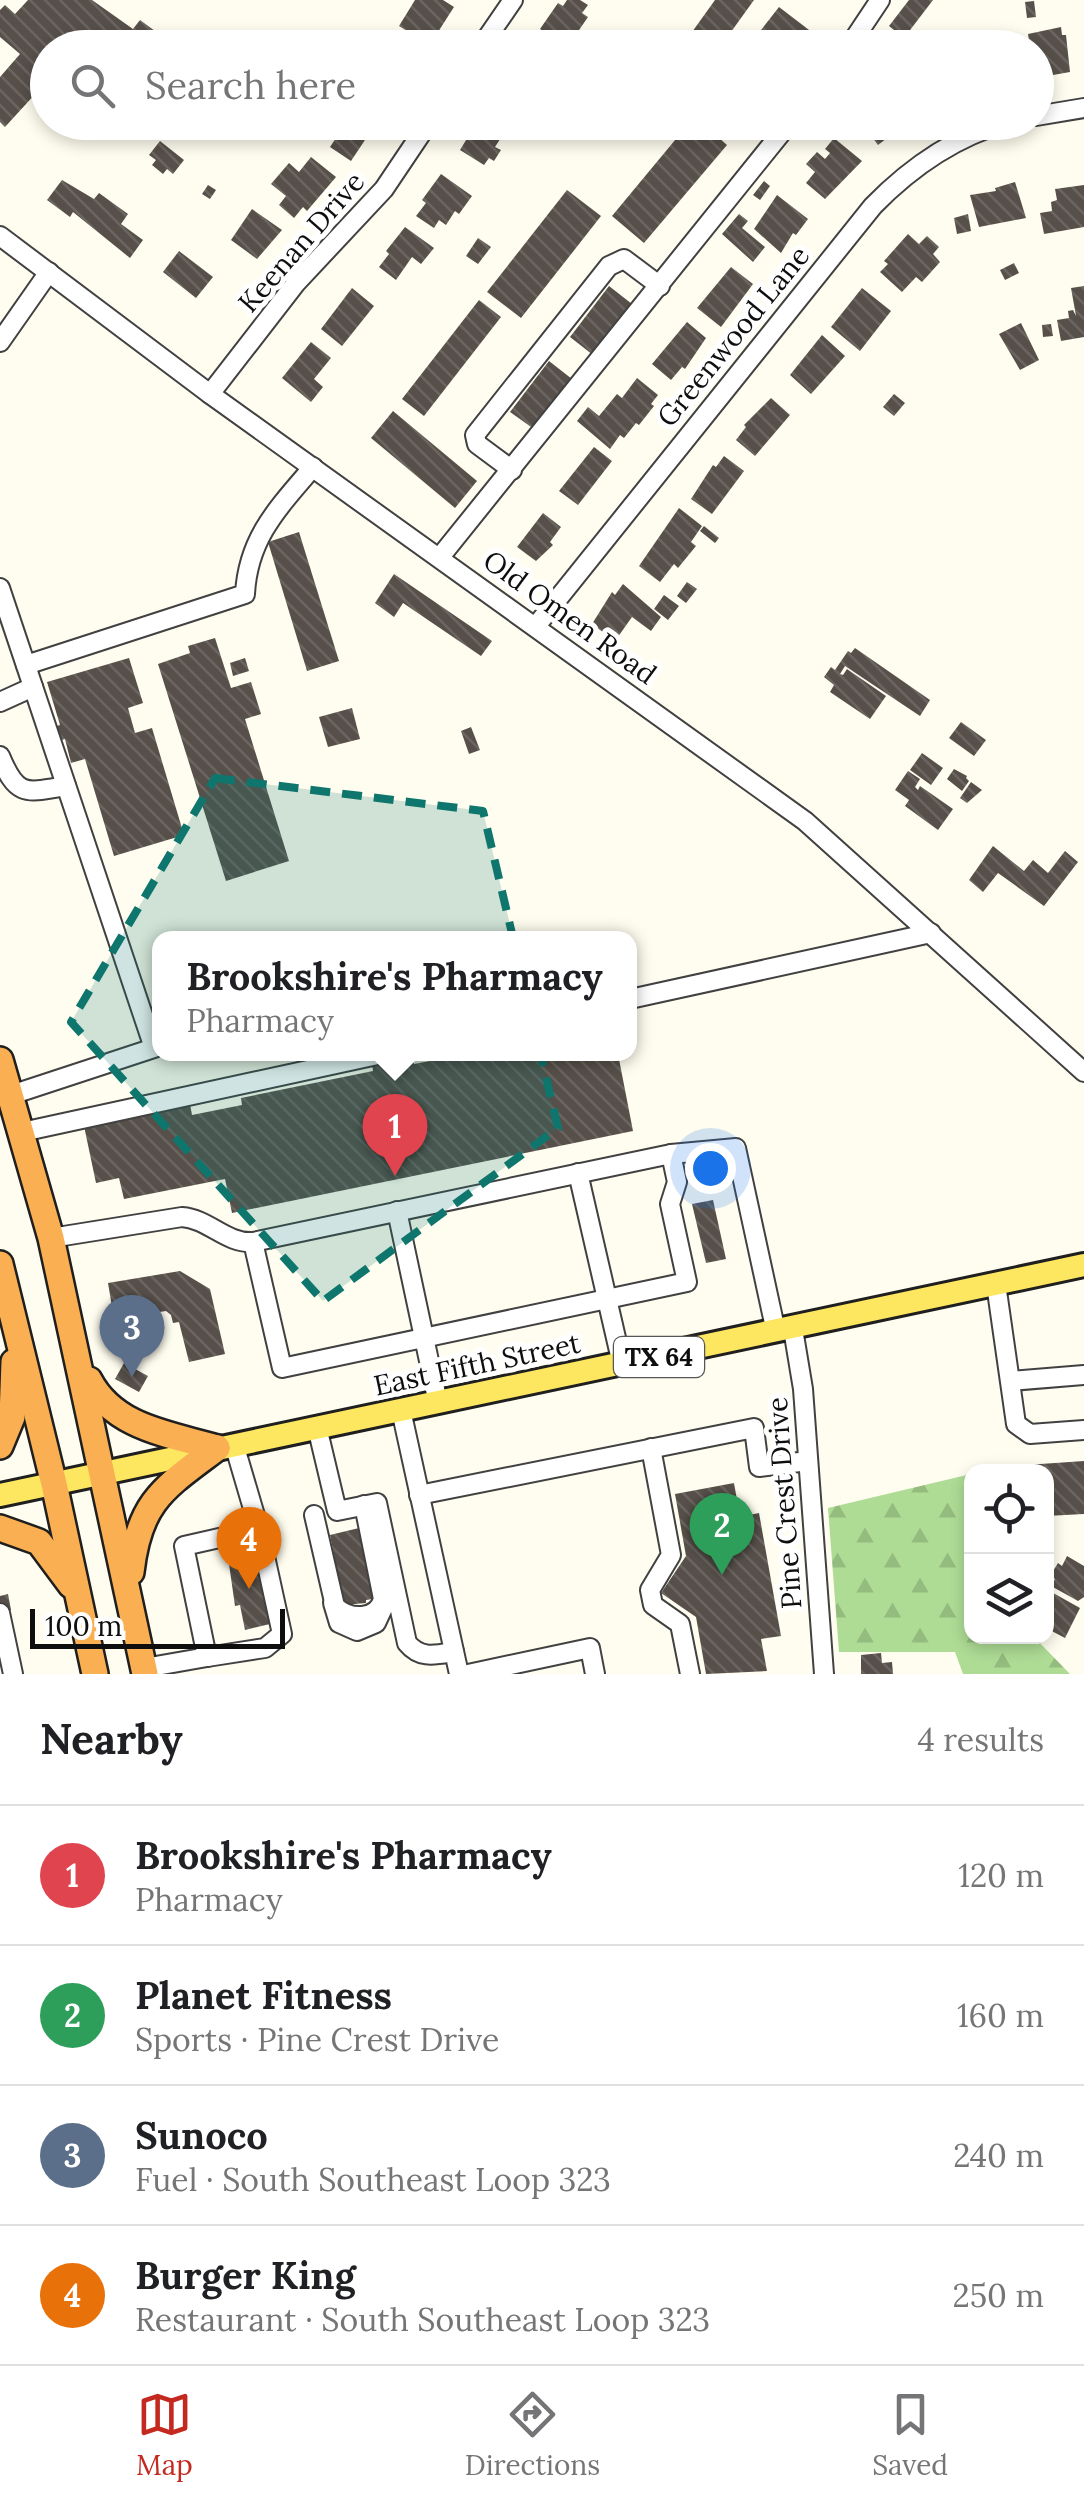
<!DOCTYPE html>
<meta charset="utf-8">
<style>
:root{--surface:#fff;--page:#f6f6f6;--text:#202124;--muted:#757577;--line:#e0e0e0;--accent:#c42920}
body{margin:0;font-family:Lora,serif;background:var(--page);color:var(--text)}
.controls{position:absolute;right:30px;bottom:30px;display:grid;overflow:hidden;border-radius:20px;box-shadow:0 5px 15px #0003}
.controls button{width:90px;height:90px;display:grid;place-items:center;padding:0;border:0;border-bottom:2px solid var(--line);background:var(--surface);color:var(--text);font:50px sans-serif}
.scale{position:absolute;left:30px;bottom:25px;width:255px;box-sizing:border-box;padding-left:10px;border:5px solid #0e0e0e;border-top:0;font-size:28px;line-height:35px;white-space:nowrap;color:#0e0e0e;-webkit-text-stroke:8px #fff;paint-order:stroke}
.you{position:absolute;left:710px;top:1168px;width:35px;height:35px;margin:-25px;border:8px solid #fff;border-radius:50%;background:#1a73e8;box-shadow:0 0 0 15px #1a73e833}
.badge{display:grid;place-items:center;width:65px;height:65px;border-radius:50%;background:var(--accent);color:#fff;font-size:32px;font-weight:700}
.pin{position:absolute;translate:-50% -82px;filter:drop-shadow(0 2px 5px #0008)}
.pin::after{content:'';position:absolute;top:52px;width:35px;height:30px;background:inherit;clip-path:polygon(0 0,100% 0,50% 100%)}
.popup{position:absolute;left:152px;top:931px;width:485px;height:130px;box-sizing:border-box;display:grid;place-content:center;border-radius:20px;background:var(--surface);filter:drop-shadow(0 2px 8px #0005);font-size:32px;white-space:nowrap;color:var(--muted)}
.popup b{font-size:38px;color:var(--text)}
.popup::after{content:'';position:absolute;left:50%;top:100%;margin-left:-20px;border:20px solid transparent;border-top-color:var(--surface)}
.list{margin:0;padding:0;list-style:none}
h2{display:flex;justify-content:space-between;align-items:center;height:130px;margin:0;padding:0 40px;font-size:42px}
h2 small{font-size:32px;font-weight:400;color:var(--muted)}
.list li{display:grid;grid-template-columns:65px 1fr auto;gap:30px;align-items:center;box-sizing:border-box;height:140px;padding:0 40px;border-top:2px solid var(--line)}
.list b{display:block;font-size:38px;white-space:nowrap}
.list p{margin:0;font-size:32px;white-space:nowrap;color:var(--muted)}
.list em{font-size:32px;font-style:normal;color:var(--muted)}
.icon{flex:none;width:55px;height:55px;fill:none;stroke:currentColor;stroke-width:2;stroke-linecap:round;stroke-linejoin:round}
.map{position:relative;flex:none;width:1084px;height:1674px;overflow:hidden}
.search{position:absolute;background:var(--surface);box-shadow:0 5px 15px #0003;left:30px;right:30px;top:30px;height:110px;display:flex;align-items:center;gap:25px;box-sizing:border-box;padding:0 35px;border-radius:55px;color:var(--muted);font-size:38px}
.sheet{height:690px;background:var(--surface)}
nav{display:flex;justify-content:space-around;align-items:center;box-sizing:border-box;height:140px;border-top:2px solid var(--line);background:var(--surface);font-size:28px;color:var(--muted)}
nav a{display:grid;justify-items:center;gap:5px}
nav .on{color:var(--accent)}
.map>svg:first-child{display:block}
.forest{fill:url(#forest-firs)}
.building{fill:url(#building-back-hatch)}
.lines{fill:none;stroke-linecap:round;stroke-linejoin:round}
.minor-casing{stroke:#414141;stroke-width:22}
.major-casing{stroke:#1f1f1f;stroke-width:28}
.highway-casing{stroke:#1f1f1f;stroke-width:30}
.minor{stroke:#fff;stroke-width:18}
.major{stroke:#fde761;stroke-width:22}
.highway{stroke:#f9af52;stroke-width:25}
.marked{fill:#0f766e;fill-opacity:0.2;stroke:#0f766e;stroke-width:8;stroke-dasharray:20 12;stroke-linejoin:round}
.labels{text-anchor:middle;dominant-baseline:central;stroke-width:10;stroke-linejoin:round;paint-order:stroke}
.shield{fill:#fff;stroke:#565656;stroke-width:2.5}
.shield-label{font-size:25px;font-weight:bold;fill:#0e0e0e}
.street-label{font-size:28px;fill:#0e0e0e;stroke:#fff}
</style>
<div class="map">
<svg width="1084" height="1674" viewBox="0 0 1084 1674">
<defs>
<pattern id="forest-firs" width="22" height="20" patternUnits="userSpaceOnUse" patternTransform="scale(2.5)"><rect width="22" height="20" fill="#aedc95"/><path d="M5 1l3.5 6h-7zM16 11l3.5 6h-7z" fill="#94bc7f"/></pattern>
<pattern id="building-back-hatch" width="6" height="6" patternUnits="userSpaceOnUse" patternTransform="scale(2.5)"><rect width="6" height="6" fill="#57504a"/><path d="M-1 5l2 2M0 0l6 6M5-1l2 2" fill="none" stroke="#6a6560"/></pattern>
</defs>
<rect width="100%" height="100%" fill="#fffdef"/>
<path class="forest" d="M971,1474L972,1636L1034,1637L1070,1674H963L955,1652H839L828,1508Z"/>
<g class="building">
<path d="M28,0H92L133,29L140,20L159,34L149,48H96L78,33L73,39L79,44L83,39L93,48H48V80L5,127L0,122V77L20,54L0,37V10L5,5L15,14Z"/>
<path d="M415,0H443L454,7L438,32L433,30L425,42L399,26Z"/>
<path d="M567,0H580L588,5L582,13L588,17L577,33L581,36L573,48H567L540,29L558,3L563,6Z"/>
<path d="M715,0H754L723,43L729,48H684L682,46Z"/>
<path d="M909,0H933L904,38L889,26Z"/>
<path d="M1034,1L1036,17L1027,18L1025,2Z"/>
<path d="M779,7L813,33L802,48H747Z"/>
<path d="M1061,27L1062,35H1066L1070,72L1036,78V48H1030L1028,34Z"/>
<path d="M985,40L986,48H953V46Z"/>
<path d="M338,122H377L351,161L330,147L340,132L334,129Z"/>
<path d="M477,122H501L508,127L495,147L501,150L494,161L489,158L484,165L460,150Z"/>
<path d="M627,122H654L644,136Z"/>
<path d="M690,122H701L727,145L644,243L612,216Z"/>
<path d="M717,122H742L733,135Z"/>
<path d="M861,122H908L878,145Z"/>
<path d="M834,138L862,161L825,199L806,183L815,172L806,164L817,152L825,159L830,153L825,149Z"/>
<path d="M160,141L184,160L173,174L167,169L163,174L152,165L156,160L149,155Z"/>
<path d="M311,157L336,177L307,211L303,207L294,218L279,205L286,196L271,184L289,163L299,172Z"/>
<path d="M441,174L472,196L459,214L455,211L446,225L439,220L434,228L416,216L426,203L422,200Z"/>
<path d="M62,180L94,199L99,193L128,214L121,224L143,240L130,258L73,212L70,217L47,200Z"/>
<path d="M764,181L770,186L760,200L753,195Z"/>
<path d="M1015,182L1026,218L979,227L970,195L996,191L995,188Z"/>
<path d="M208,185L216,190L210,199L202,194Z"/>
<path d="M1084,185V227L1044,234L1040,213L1052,211L1051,202L1057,200L1055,189Z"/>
<path d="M567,190L601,216L521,318L487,292Z"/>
<path d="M777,195L808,219L796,235L793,233L781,253L754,229Z"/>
<path d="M252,209L282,230L257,259L231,240Z"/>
<path d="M739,214L748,221L742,228L765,247L753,262L722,234Z"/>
<path d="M968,214L971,231L957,234L954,218Z"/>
<path d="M405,227L434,248L421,264L412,257L396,280L379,267L389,254L386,251Z"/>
<path d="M908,234L919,244L927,236L939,247L933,254L940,262L922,282L916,277L902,292L880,272L888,264L884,261Z"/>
<path d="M478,238L491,247L478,264L466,256Z"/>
<path d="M179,251L213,277L196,298L163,272Z"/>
<path d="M1014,263L1019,273L1005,280L1000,270Z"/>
<path d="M731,267L753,284L721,327L697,308Z"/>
<path d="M609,286L632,304L593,355L570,337Z"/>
<path d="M1084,286V337L1061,341L1057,320L1069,318L1068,311L1073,310L1076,316L1071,288Z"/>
<path d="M352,288L374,306L342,346L321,329Z"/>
<path d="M862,288L891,311L860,351L831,327Z"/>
<path d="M479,300L501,317L424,416L402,399Z"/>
<path d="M687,322L706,338L685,369L682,367L671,380L652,364Z"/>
<path d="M1021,323L1039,360L1020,370L999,334Z"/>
<path d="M1051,324L1053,336L1043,337L1042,325Z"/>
<path d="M822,335L845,356L811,394L790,375Z"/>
<path d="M311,342L331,358L314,379L323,387L311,402L282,378Z"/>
<path d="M549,361L572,379L534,429L510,412Z"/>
<path d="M637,378L658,395L651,404L654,406L639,425L636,423L624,438L620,435L610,449L577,421L588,407L599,416L617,394L622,398Z"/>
<path d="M894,394L905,403L894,416L883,407Z"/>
<path d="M771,398L790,415L755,456L736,440L746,427L744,425Z"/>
<path d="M393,411L477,481L455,508L371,438Z"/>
<path d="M594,447L612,461L578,505L559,491Z"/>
<path d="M724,456L744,471L712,514L691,499L713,465L716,467Z"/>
<path d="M679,508L702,526L691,542L696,546L678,568L674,564L660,582L639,566Z"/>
<path d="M543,513L561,527L550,542L553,545L536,561L517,547Z"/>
<path d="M704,526L719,538L715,543L700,531Z"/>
<path d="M299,532L339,661L307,671L268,542Z"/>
<path d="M394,574L492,641L481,656L403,603L394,617L375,603Z"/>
<path d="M687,582L697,589L686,603L677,596Z"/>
<path d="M623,584L661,617L651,631L632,617L615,641L592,624L612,592L615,595Z"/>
<path d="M664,595L679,606L668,620L654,609Z"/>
<path d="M215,638L231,688L251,682L261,714L245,719L289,861L226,881L158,664L190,653L188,646Z"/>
<path d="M855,648L930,700L920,716L845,666L840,674L843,675L847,669L886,696L870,719L830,692L834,685L824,677L831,667L835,670L848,651L851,653Z"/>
<path d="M129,658L143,703L128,708L135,733L152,728L184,835L114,856L85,759L71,763L65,739L55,742L50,728L60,725L47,682Z"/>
<path d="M245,658L249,671L233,676L230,663Z"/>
<path d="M352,708L360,739L328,747L319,717Z"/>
<path d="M961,722L986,740L974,756L949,738Z"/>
<path d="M471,727L480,750L469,754L461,731Z"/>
<path d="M922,753L943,768L931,785L910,770Z"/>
<path d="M954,769L967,776L966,778L969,781L962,791L947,779Z"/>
<path d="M908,771L920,779L915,787L918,790L920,786L953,809L938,830L905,806L909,800L895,790Z"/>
<path d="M971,782L982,790L967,803L960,798Z"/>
<path d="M993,846L1024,871L1033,860L1048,873L1065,851L1078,862L1044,906L998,873L983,892L969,880Z"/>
<path d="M467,1054H618L633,1131L232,1213L225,1179L124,1199L119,1178L96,1183L84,1126L190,1104L192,1115L242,1105L241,1098L373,1071L372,1063L412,1055L414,1064Z"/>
<path d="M713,1200L726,1259L706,1263L692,1204Z"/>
<path d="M180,1271L210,1289L225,1354L189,1362L179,1322L173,1323L171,1315L166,1311L114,1319L108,1283Z"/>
<path d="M124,1363L148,1376L139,1392L115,1379Z"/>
<path d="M1084,1461V1514L1046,1516V1472H1026V1465Z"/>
<path d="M734,1483L740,1517L759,1513L781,1636L761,1639L767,1671L706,1674L696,1617L661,1593L686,1556L675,1494Z"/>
<path d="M359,1528L360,1534L365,1533L375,1594L373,1599L366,1600V1603L344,1605L330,1535Z"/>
<path d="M258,1550L268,1597L264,1598L270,1624L245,1630L240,1605L235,1606L228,1557Z"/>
<path d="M1067,1556L1084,1566V1597L1078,1601L1051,1586L1055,1579L1050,1576L1058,1563L1062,1566Z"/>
<path d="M1046,1589L1080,1608L1065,1638L1046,1628Z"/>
<path d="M8,1594L11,1610L0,1613V1596Z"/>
<path d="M881,1653L882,1663L892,1662L893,1674H861V1655Z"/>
</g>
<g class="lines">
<defs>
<g id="minor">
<path d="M480,48L513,0"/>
<path d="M848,48L880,0"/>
<path d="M1036,116L1084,108"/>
<path d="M0,236L210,394L805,821L1084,1072"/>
<path d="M0,342L49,272"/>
<path d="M210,394L296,283L384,189L429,122"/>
<path d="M512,470L477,444L475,435L609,266L624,259L660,286"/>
<path d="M440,557L790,122"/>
<path d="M0,588L154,1048L11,1095"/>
<path d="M536,626L873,206C911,167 954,137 1007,122"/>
<path d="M26,665L245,594C248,538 278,508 313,467"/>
<path d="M0,702L33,687"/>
<path d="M0,756C17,797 25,793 66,786"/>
<path d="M630,999L931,933"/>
<path d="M22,1132L382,1054"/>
<path d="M578,1173L622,1364"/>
<path d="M397,1211L438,1403"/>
<path d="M51,1238L182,1217C209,1219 226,1244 253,1242L671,1154L736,1148L776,1332"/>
<path d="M253,1242L282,1368L687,1282L670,1204L677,1182L671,1154"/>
<path d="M996,1284L1016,1424L1030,1434L1084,1430"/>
<path d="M793,1329L803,1389L824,1674"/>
<path d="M1011,1381L1084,1375"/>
<path d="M401,1410L459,1674"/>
<path d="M317,1427L337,1511L377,1503L407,1643C420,1659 435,1655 454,1652"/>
<path d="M651,1448L671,1555L650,1590L653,1605L680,1624L690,1674"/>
<path d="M419,1495L754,1428L759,1467L808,1461"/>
<path d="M314,1515L335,1606C349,1620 377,1621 383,1599L364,1505"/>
<path d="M333,1603L339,1623L357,1631L376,1623L383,1608"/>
<path d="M0,1613L13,1674"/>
<path d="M207,1657L265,1648L282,1634L259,1529"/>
<path d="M144,1668L207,1657L184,1546L259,1529L234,1444"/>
<path d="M468,1674L590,1648L595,1674"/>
</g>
<path id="major" d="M0,1495L1084,1265"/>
<g id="highway">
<path d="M0,1060L51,1238L145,1674"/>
<path d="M0,1264L54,1484L95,1674"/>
<path d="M89,1380C114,1428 169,1434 217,1448"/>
<path d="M0,1446L12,1417L14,1362"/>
<path d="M0,1528L39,1542L71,1585"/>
<path d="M131,1572C139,1501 164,1488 217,1448"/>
</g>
</defs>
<use href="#minor" class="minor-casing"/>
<use href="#major" class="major-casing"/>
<use href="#highway" class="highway-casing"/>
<use href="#minor" class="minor"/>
<use href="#major" class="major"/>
<use href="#highway" class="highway"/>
</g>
<path class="marked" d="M215,778L483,811L558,1128L323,1301L71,1022Z"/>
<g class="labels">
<rect class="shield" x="614" y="1337" width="90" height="40" rx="8"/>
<g class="shield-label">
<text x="659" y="1357">TX 64</text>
</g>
<g class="street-label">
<text transform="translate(301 242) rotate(-49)">Keenan Drive</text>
<text transform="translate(733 336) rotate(-51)">Greenwood Lane</text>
<text transform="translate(570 617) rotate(36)">Old Omen Road</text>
<text transform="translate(477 1364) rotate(-12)">East Fifth Street</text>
<text transform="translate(784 1503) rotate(-94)">Pine Crest Drive</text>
</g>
</g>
</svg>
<div class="controls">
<button><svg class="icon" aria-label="locate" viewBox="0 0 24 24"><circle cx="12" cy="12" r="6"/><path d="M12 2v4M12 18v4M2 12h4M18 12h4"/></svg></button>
<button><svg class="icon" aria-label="layers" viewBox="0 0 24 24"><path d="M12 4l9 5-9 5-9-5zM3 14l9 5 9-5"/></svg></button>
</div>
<div class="scale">100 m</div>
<div class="you"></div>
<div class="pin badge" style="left:395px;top:1176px;background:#e0444e">1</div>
<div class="popup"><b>Brookshire's Pharmacy</b>Pharmacy</div>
<div class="pin badge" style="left:722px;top:1575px;background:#2e9e5b">2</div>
<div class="pin badge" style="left:132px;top:1377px;background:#5c6f8a">3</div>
<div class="pin badge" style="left:249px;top:1589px;background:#e8710a">4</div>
<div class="search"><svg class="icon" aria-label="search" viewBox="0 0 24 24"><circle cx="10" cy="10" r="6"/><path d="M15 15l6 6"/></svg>Search here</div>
</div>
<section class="sheet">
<h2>Nearby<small>4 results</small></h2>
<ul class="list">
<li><span class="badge" style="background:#e0444e">1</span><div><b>Brookshire's Pharmacy</b><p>Pharmacy</p></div><em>120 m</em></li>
<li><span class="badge" style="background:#2e9e5b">2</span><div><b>Planet Fitness</b><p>Sports · Pine Crest Drive</p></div><em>160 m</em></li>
<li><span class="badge" style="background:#5c6f8a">3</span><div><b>Sunoco</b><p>Fuel · South Southeast Loop 323</p></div><em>240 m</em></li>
<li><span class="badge" style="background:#e8710a">4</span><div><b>Burger King</b><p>Restaurant · South Southeast Loop 323</p></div><em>250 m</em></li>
</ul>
</section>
<nav>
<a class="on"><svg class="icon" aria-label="map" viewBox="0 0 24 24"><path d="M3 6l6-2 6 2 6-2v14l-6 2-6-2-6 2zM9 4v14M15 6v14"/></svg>Map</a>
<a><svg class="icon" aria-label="directions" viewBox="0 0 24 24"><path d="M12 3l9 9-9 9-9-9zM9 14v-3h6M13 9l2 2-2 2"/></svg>Directions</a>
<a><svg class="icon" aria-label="saved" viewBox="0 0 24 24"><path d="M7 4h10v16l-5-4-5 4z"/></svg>Saved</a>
</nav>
